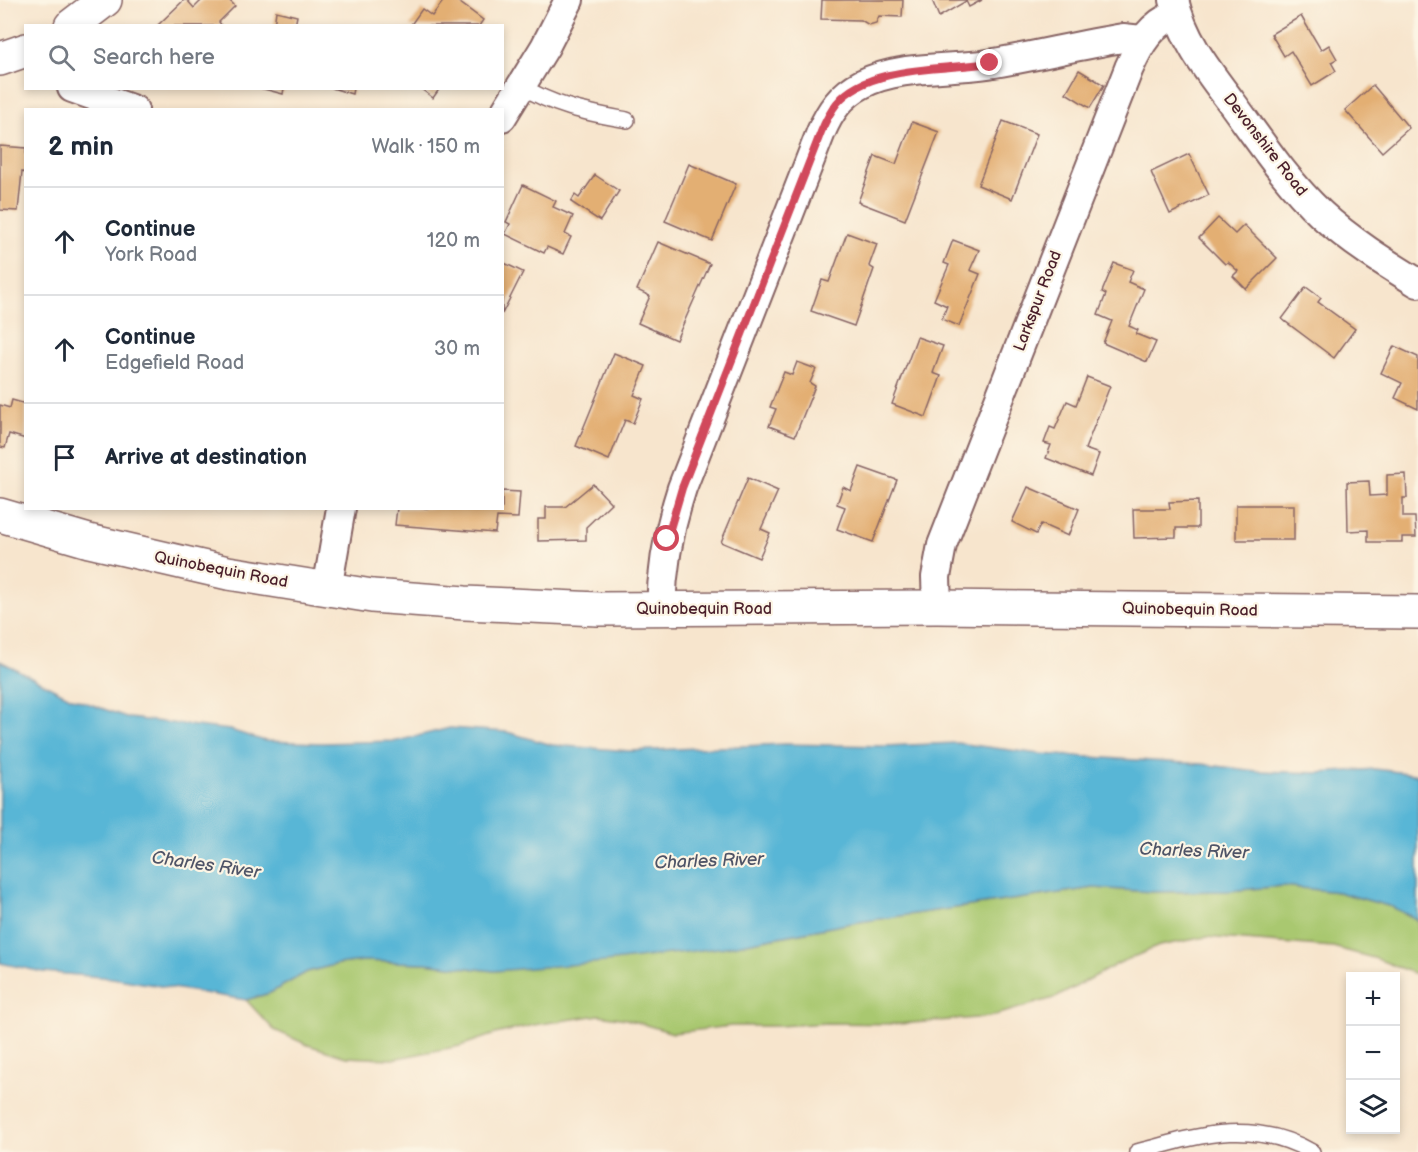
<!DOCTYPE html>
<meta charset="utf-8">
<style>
:root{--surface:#fff;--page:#f6f6f7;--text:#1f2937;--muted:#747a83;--line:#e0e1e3}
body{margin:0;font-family:"Balsamiq Sans",sans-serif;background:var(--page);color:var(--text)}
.controls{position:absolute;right:18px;bottom:18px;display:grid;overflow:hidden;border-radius:0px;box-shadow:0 3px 9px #0003}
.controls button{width:54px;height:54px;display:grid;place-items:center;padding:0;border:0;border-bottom:2px solid var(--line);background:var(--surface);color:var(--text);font:30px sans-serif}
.stop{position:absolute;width:18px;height:18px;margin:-14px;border:4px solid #d1495b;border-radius:50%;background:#fff}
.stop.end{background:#d1495b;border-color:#fff;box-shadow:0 2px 6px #0008}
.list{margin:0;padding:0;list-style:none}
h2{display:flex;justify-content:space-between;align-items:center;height:78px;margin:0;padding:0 24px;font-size:26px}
h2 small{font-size:20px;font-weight:400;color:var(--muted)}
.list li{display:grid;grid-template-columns:39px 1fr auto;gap:18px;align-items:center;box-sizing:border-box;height:108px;padding:0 24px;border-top:2px solid var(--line)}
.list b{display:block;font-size:22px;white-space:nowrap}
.list p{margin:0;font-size:20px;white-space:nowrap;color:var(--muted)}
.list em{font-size:20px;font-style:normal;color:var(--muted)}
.icon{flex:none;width:33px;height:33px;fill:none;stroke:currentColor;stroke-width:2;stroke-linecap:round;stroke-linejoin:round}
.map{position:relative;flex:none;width:1418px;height:1152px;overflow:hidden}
.search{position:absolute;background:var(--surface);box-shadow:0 3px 9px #0003;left:24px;top:24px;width:480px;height:66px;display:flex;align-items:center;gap:15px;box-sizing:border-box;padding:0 21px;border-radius:0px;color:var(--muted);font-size:22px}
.panel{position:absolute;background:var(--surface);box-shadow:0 3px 9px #0003;left:24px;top:108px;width:480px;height:402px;border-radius:0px}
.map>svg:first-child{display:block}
.green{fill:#a9c870;stroke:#7a744e;stroke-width:1.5}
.water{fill:#58b6d6;stroke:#516a80;stroke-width:1.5}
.building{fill:#e3af73}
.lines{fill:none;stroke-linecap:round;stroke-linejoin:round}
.service-casing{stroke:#876464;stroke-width:18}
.minor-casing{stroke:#876464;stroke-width:32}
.tertiary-casing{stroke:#876464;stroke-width:36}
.secondary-casing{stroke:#876464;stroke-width:36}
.service{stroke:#fff;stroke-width:15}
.minor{stroke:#fff;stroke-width:28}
.tertiary{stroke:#fff;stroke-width:33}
.secondary{stroke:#fff;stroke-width:33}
.route{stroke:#d1495b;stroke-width:8}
.labels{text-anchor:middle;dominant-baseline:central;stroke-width:4.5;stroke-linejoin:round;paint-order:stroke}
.street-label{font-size:16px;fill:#4a1f2b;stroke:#fcf5e5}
.water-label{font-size:18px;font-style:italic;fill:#4f5467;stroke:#fcf5e5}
</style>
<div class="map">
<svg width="1418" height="1152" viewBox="0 0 1418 1152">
<rect width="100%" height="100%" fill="#fcf5e5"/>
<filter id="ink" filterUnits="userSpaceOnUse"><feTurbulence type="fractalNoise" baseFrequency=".0167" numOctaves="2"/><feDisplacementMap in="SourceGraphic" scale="12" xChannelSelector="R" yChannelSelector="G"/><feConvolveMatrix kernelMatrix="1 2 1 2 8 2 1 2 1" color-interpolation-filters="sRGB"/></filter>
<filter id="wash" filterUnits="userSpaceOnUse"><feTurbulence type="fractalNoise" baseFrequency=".008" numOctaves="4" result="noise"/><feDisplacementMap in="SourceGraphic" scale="24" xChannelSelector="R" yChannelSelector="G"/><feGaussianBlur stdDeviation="1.35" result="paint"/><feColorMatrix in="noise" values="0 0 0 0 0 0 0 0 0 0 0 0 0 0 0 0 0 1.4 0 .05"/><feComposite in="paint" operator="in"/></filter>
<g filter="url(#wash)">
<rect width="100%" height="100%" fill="#f7e5cd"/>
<path class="green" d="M1283,886L1338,892L1392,907L1418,920V975L1377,959L1333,947L1206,937L1159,946L1119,963L1057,997L989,1017L898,1024L827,1023L778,1026H731L673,1033L626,1019L599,1015L534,1025L495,1034L460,1046L392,1059L346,1057L308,1045L274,1030L246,1000L270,993L307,972L338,964L363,961L425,963L494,971L726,947L852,923L1094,888L1153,892L1229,891Z"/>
<path class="water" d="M0,661L70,697L129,718L230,730L265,741L322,743L397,741L450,728L507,732L552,745L630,751L785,744L884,746L957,743L1040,754L1201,764L1256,771L1319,773L1375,769L1414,774L1418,775V920L1392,907L1338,892L1283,886L1229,891L1153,892L1094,888L852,923L726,947L605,962L494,971L425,963L363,961L338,964L307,972L270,993L246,1000L112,978L43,972L0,963Z"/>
<g id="blocks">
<g class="building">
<path d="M184,0H187L194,8L202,0H229L235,6L219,22L222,26H157Z"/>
<path d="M444,0H456L483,20L479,26H410L422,9L432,16Z"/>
<path d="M822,0H903L902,17L879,16L876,23L869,25L861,20L821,19Z"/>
<path d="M932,0H982L969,7L966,1L939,17Z"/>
<path d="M276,11L297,16L295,26H274Z"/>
<path d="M1301,16L1321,50L1329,45L1337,59L1331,62L1336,71L1312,86L1291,51L1284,56L1271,34Z"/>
<path d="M1079,70L1104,85L1090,108L1066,93Z"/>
<path d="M1373,85L1409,128L1382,152L1345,110Z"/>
<path d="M260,88H284L283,94Z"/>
<path d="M332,88H353L352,94Z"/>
<path d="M420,88H440L433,98Z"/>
<path d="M1003,121L1037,134L1012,199L978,185Z"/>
<path d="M912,122L939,132L905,220L858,202L875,156L896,164Z"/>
<path d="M0,146L26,148V173L22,172L18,211L0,210Z"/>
<path d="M1189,154L1209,195L1170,214L1151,172Z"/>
<path d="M689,164L736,184L712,241L665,221Z"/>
<path d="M595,175L619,191L600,221L571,202L575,195L579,198Z"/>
<path d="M523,185L556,201L553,207L573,216L565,234L571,237L563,254L547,247L544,253L505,234L510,224L506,222Z"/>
<path d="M1218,218L1235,234L1244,225L1277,258L1246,289L1233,276L1238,271L1228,262L1225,264L1199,238Z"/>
<path d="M847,233L877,244L869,266L874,269L854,326L811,311L822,280L829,282Z"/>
<path d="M953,240L979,250L970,270L980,274L959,326L942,319L947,306L934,300L949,265L944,263Z"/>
<path d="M658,242L710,264L676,340L638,323L650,296L637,290Z"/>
<path d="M502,262L523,272L502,314Z"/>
<path d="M1114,263L1133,270L1128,282L1144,289L1129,326L1138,330L1136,334L1156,342L1147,362L1103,343L1112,321L1098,315L1106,294L1102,292Z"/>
<path d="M1306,287L1321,298L1318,302L1355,329L1334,358L1282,319Z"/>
<path d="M917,337L943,346L933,373L941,376L926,417L892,404Z"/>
<path d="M1394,346L1418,357V409L1395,398L1402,383L1381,373Z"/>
<path d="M614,353L646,366L634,395L643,399L633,423L625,420L609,460L576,446Z"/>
<path d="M797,362L816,369L810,383L815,386L795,436L769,426L776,409L770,407L784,372L792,375Z"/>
<path d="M1087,377L1110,386L1085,449L1099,454L1091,476L1046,458L1051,445L1044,443L1050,427L1055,429L1067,401L1076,405Z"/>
<path d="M12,400L26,404V439L9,434L5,448L0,447V405L10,408Z"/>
<path d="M860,467L897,480L873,542L837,529L845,507L837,504L843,487L851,491Z"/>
<path d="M1406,474L1407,498H1403V517H1415L1416,537H1402V542H1368V530L1348,531L1347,482L1369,481L1370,496L1387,495V475Z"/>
<path d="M748,478L778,491L761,529L770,533L759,558L721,542Z"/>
<path d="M593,484L611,503L586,527V540L538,541V519H546V507H565Z"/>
<path d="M1028,487L1079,509L1068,536L1041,524L1036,534L1012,522Z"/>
<path d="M502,491L520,492L518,518L497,517L495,533L395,525L397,508H502Z"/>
<path d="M1198,501V528H1176V537L1134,538L1133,509H1170L1169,502Z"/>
<rect x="1236" y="505" width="58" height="35"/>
</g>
</g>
</g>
<g filter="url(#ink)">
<use href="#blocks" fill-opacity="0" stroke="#876464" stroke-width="1.5"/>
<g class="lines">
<defs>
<g id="service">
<path d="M522,86C554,107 590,113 627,120"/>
<path d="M1137,1152C1199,1135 1252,1118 1312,1152"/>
</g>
<g id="minor">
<path d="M1174,0C1183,40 1208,71 1232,103C1260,141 1286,181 1321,214C1350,241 1384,262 1418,283"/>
<path d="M72,88L134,110"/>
<path d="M502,117L545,47L569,0"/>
<path d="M327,590L341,508"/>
<path d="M937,607L936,577L942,545L1129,68C1140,43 1151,24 1177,14"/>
<path d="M661,609C662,567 669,528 682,488L821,132C830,111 841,95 862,84C899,65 947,70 988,64C1033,57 1078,45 1123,38L1142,40"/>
</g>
<g id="tertiary">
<path d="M71,26L105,0"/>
<path d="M0,59L26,50"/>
</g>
<path id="secondary" d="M0,515L89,541L228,573L372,596L465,603L598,609L937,607L1418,612"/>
</defs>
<use href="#service" class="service-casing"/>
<use href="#minor" class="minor-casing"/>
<use href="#tertiary" class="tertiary-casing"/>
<use href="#secondary" class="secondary-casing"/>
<use href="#service" class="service"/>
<use href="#minor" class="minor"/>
<use href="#tertiary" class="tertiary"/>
<use href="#secondary" class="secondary"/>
</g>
</g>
<g class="lines" filter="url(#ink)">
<path class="route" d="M667,539L682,488L821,132C825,122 830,112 837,103C868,65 945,70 990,63"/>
</g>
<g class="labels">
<g class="street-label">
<text transform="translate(1265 145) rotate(52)">Devonshire Road</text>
<text transform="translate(1038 301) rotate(-69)">Larkspur Road</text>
<text transform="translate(221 570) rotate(11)">Quinobequin Road</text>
<text x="704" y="609">Quinobequin Road</text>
<text transform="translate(1190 610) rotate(1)">Quinobequin Road</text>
</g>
<g class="water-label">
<text transform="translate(1194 851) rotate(2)">Charles River</text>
<text transform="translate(709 861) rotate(-2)">Charles River</text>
<text transform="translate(206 865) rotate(8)">Charles River</text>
</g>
</g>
</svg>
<div class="controls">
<button>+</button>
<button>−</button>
<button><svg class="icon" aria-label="layers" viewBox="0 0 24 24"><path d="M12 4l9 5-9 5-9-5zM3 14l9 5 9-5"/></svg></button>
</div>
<div class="stop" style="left:667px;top:539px"></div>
<div class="stop end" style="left:990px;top:63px"></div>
<div class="search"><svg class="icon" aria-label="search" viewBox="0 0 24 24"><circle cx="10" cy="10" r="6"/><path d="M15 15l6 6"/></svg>Search here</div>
<section class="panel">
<h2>2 min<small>Walk · 150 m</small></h2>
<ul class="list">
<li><svg class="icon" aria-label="ahead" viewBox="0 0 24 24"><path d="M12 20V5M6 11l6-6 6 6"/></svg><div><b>Continue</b><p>York Road</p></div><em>120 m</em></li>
<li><svg class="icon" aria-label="ahead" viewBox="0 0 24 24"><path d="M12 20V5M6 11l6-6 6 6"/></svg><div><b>Continue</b><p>Edgefield Road</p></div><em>30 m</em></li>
<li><svg class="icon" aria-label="arrive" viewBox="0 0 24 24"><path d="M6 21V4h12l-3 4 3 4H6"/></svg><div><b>Arrive at destination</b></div></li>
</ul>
</section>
</div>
